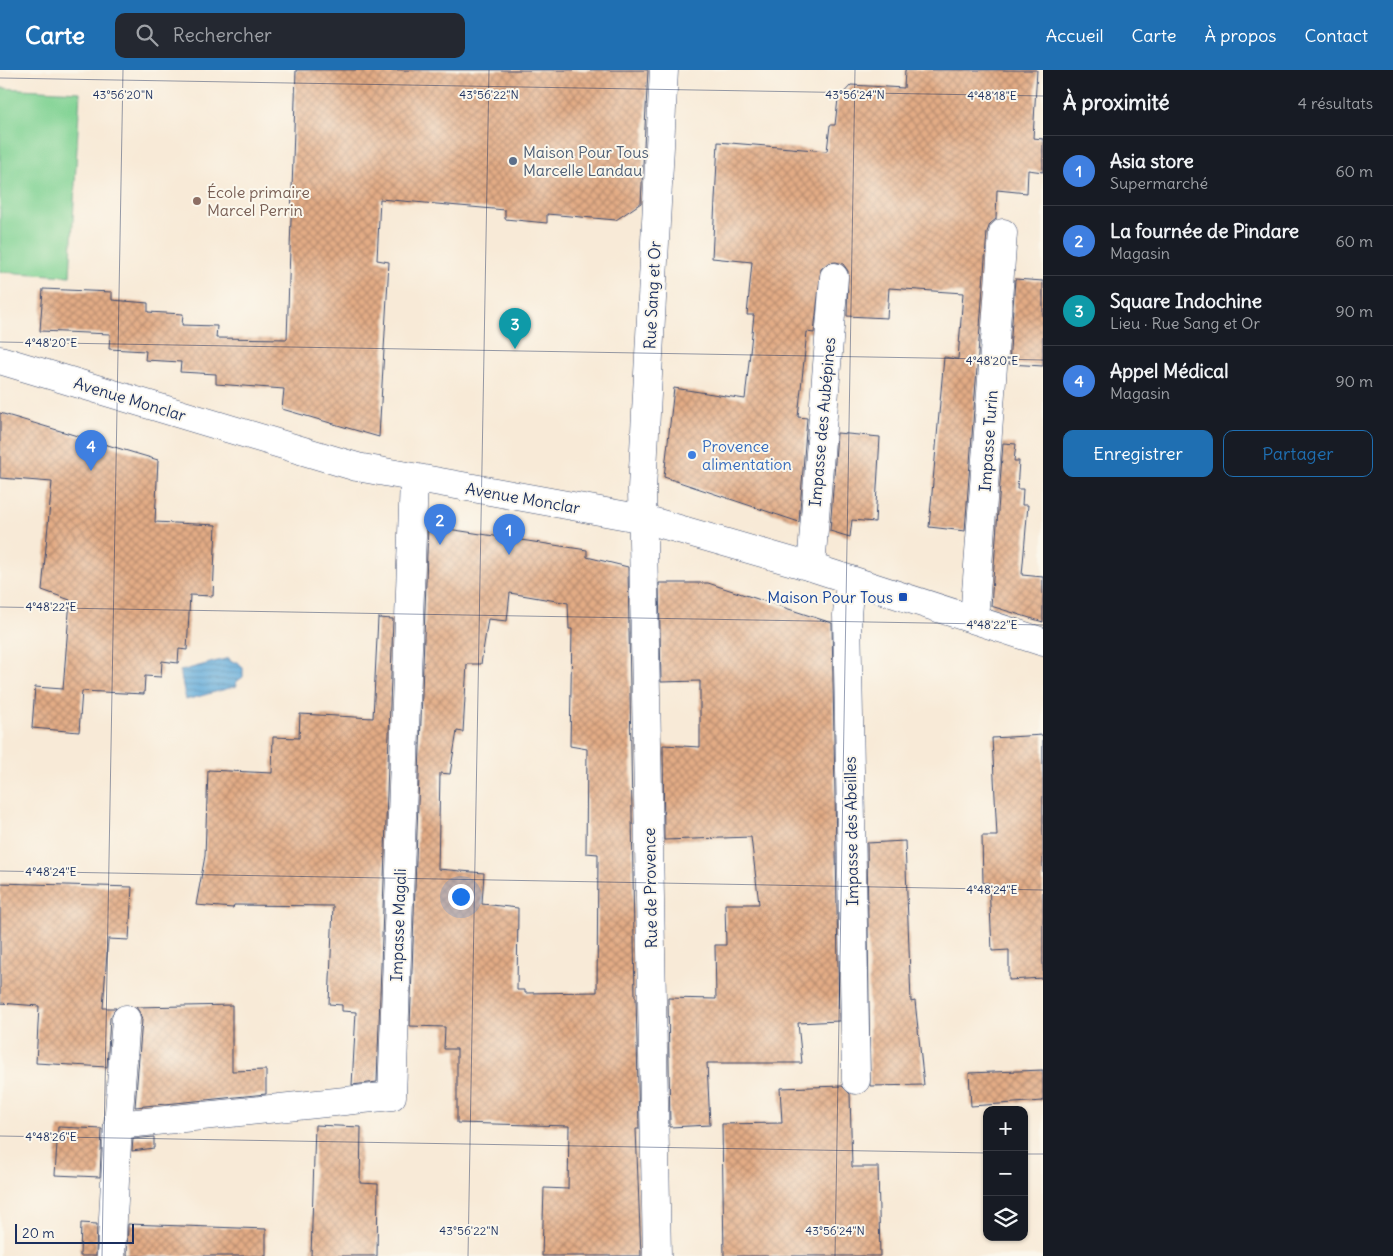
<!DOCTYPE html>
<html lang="fr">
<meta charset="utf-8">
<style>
:root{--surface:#171b24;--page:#242831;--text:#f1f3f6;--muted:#9ea1a6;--line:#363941;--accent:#1f6fb2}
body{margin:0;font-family:Delius,sans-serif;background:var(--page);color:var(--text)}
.controls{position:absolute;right:15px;bottom:15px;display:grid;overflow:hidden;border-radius:10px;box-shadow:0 1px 4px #0004}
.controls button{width:45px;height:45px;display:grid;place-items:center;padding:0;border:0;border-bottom:1px solid var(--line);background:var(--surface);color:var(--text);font:25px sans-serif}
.scale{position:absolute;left:15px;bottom:12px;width:119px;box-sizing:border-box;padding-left:5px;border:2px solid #1b2f5e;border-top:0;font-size:14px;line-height:18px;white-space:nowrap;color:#1b2f5e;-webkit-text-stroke:4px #fbf7ec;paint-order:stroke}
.you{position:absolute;left:460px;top:826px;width:18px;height:18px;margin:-12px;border:4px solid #fff;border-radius:50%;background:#1a73e8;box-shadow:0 0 0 8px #1a73e833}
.badge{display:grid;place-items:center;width:32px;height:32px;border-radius:50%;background:var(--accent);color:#fff;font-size:16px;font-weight:700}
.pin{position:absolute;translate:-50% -41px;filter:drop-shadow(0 1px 2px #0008)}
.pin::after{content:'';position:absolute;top:26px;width:18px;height:15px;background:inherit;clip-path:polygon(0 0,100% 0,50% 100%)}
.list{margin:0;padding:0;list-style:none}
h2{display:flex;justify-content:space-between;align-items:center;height:65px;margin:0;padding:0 20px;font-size:21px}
h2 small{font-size:16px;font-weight:400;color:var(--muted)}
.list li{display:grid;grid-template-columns:32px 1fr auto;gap:15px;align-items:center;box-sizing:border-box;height:70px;padding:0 20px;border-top:1px solid var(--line)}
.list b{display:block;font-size:19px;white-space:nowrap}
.list p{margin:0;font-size:16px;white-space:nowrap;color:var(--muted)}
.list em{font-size:16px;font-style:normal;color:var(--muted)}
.actions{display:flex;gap:10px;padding:15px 20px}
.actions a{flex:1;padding:11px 0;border:1px solid var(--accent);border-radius:10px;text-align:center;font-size:18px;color:var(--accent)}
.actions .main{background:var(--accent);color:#fff}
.icon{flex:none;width:28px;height:28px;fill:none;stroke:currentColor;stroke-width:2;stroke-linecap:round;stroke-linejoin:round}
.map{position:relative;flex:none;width:1043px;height:1186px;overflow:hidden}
header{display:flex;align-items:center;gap:30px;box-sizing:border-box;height:70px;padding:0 25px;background:var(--accent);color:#fff}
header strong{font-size:24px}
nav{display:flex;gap:28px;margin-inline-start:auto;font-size:18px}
.search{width:350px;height:45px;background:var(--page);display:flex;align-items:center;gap:12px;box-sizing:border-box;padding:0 18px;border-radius:10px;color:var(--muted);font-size:19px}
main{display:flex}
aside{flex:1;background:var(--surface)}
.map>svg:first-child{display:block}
.grass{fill:#82d394;stroke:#4e8179}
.water{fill:url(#water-rules);stroke:#3f6e9c}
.building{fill:url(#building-cross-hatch);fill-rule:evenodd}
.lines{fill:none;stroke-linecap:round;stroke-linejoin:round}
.street-casing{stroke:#3c4b70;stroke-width:29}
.secondary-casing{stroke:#3c4b70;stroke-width:29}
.street{stroke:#fff;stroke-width:28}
.secondary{stroke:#fff;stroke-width:28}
.ticks{fill:none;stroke:#1b2f5e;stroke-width:1;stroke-opacity:0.45}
.service-dot{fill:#5c6f8a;stroke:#fbf7ec;stroke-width:2}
.education-dot{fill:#8d6e63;stroke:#fbf7ec;stroke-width:2}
.shop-dot{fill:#3f7fe0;stroke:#fbf7ec;stroke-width:2}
.transit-dot{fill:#1a4fb4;stroke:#fbf7ec;stroke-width:2}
.labels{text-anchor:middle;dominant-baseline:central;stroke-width:4;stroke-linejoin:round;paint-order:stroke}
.service-label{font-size:16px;fill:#4e5e75;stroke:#fbf7ec;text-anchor:start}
.education-label{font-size:16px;fill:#785e54;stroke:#fbf7ec;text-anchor:start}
.street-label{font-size:16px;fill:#1b2f5e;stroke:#fbf7ec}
.shop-label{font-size:16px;fill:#366cbe;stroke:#fbf7ec;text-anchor:start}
.transit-label{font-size:16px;fill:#164399;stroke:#fbf7ec;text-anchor:end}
.ticks-label{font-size:12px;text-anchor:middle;fill:#1b2f5e;stroke:#fbf7ec;stroke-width:4;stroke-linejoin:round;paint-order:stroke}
</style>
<header>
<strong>Carte</strong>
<div class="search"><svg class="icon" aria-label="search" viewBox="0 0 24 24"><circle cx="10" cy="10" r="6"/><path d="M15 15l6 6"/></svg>Rechercher</div>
<nav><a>Accueil</a><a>Carte</a><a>À propos</a><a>Contact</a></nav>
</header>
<main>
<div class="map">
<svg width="1043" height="1186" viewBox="0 0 1043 1186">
<defs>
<pattern id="water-rules" width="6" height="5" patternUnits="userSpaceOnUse" patternTransform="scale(1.25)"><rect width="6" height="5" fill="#63acda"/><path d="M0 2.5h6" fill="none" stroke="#518cb4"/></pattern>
<pattern id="building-cross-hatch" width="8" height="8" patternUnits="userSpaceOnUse" patternTransform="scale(1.25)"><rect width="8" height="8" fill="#e3ac85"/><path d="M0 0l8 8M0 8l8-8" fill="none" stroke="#b78c70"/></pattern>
</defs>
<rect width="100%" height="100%" fill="#fbf7ec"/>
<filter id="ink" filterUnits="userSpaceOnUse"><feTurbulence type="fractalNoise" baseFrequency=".02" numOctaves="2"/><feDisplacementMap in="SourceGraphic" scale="10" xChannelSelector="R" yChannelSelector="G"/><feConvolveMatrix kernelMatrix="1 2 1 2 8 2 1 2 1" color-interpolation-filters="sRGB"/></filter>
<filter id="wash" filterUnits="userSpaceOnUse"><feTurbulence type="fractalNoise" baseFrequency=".0096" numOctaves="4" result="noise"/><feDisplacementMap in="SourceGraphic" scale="20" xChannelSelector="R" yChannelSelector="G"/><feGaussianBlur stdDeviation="1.12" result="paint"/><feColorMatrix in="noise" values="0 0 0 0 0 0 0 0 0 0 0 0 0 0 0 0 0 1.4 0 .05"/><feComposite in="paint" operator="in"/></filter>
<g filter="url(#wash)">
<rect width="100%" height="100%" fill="#f8ead7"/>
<path class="grass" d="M0,18L80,22L70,206L0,202Z"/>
<path class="water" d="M229,588L231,592H238L243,598V607L236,612L237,616L186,630L180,601Z"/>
<g id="blocks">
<g class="building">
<path d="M296,0H648L641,133L616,150L547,144V153L505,149V140L380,129L377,190L389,192L379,367L282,339L284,319L216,314V304L180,302L181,292L145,290L146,281L109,279L110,264L40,261L43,219L112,222V230L148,233V242L183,244L182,255L217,256L216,268L287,269Z"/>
<path d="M905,0H1037L1033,68L1043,69V102L1028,100L1027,123L997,120L996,149L990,154L987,162L965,461L929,457L944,287L958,289L963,223L889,218L887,248L847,246L848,201L843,194L836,192L828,193L821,199L814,263L807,262L798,347L807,348L799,452L664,407L674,318L745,329L754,245H747L752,192L712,188L718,72L827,81L830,55H835L838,29L851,15L904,18Z"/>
<path d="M1015,209L1043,211V296L1009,294Z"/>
<path d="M0,343L158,390L155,452L216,455L213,526L190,525L187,580L179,579L178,593L162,591L161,607L145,606L144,624L82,621L79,662L32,658L35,617L63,619L70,530L42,520L52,412L0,408Z"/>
<path d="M837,363L880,367L875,452L852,450L850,467L830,461Z"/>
<path d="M1003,373L1016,374L1014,391H1019L1017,419H1023L1022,435H1028L1022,505L1043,507V552L991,536Z"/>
<path d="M428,456L587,480V487L628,497L635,927H636L639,1059H636L641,1186H542L544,1118L568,1119L569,1056L457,1053V979H444L445,957L410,956ZM510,523L568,533L569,559H572L570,676L587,679L586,783L598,784L597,922L525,923V920H517L518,838L482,834L484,803L438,799L440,703L450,704L457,661L463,662L467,594H481L488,549L507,551Z"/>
<path d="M659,513H708L832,553L839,951L798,953L802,993H707L710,1055L670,1057L668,928L716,929L715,875H726L725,834H759L751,767L664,770L663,675L700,677V611L661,612Z"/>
<path d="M378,548L393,549L377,1012L352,1015L356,942L342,941V935L329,934L333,836L234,835L233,838L196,835L205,786L208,700L272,703L273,667L299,668L300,644L373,648Z"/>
<path d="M1043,665V908L1009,910V880L992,881L989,813H983L982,766H997L992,668Z"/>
<path d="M905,771L911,932L915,931L924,1015L870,1016L867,773Z"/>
<path d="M0,813L132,817L129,870L108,869L103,938H116L110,948L107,997L36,993L39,936L0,933Z"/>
<path d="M232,935V1001L266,1000V1024L135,1037L142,950L140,943L136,937Z"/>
<path d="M1043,1000V1031L971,1036L969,1003Z"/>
<path d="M842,1016L850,1024L852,1097H878L880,1186H724L722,1054L782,1053L780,1018Z"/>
<path d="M315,1055L361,1057L360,1113L378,1114L377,1186H311Z"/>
<path d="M58,1057L102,1059L100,1107L55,1105Z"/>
<path d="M154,1067V1078L132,1081L133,1069Z"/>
<path d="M81,1153L97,1154L96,1186H80Z"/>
<path d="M128,1154L266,1159V1186H127Z"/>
</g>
</g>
</g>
<g filter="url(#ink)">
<use href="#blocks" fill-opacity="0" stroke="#3c4b70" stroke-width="1"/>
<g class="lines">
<defs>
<g id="street">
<path d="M0,290L357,397L644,449"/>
<path d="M811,497L834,207"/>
<path d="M850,512L847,545L856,1010"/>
<path d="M974,549L1003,163"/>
<path d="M118,1055L126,949"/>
<path d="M111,1186L118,1055L392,1026L414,409"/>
<path d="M657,1186L642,419L664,0"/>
</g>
<path id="secondary" d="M644,449L811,497L1043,572"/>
</defs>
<use href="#street" class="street-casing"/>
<use href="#secondary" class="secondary-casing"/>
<use href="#street" class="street"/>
<use href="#secondary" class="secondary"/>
</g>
</g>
<path class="ticks" d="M0,8L1043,26M0,272L1043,290M0,537L1043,555M0,801L1043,820M0,1066L987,1083M1024,1084H1043M102,1186L123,0M468,1186L489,0M835,1186L855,0"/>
<circle class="service-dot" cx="513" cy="91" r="5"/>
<circle class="education-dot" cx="197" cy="131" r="5"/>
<circle class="shop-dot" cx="692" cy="385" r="5"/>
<rect class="transit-dot" x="898" y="522" width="10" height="10" rx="2.5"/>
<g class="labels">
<g class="service-label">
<text x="523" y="82">Maison Pour Tous<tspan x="523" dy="18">Marcelle Landau</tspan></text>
</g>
<g class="education-label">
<text x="207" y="122">École primaire<tspan x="207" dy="18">Marcel Perrin</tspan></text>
</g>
<g class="street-label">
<text transform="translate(652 225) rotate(-87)">Rue Sang et Or</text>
<text transform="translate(130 329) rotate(17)">Avenue Monclar</text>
<text transform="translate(822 352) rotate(-85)">Impasse des Aubépines</text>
<text transform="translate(988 371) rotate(-86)">Impasse Turin</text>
<text transform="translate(523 428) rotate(10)">Avenue Monclar</text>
<text transform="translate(851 761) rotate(-91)">Impasse des Abeilles</text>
<text transform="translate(650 818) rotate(-91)">Rue de Provence</text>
<text transform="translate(398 855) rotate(-88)">Impasse Magali</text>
</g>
<g class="shop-label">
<text x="702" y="376">Provence<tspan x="702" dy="18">alimentation</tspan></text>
</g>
<g class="transit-label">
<text x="893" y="527">Maison Pour Tous</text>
</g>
</g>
<g class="ticks-label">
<text x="123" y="29">43°56'20"N</text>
<text x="489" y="29">43°56'22"N</text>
<text x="855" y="29">43°56'24"N</text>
<text x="992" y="30">4°48'18"E</text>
<text x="51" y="277">4°48'20"E</text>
<text x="992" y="295">4°48'20"E</text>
<text x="51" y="541">4°48'22"E</text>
<text x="992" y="559">4°48'22"E</text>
<text x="51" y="806">4°48'24"E</text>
<text x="992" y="824">4°48'24"E</text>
<text x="51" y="1071">4°48'26"E</text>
<text x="469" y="1165">43°56'22"N</text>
<text x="835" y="1165">43°56'24"N</text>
</g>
</svg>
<div class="controls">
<button>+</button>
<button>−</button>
<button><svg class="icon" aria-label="layers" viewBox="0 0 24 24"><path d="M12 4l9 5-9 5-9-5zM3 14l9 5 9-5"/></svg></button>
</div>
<div class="scale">20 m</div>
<div class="you"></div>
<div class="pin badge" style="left:509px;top:485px;background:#3f7fe0">1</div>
<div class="pin badge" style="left:440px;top:475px;background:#3f7fe0">2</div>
<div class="pin badge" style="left:515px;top:279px;background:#0f9aa8">3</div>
<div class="pin badge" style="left:91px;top:401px;background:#3f7fe0">4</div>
</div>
<aside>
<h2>À proximité<small>4 résultats</small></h2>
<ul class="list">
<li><span class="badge" style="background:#3f7fe0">1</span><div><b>Asia store</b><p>Supermarché</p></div><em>60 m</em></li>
<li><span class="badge" style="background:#3f7fe0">2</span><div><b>La fournée de Pindare</b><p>Magasin</p></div><em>60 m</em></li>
<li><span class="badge" style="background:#0f9aa8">3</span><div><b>Square Indochine</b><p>Lieu · Rue Sang et Or</p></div><em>90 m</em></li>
<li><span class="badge" style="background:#3f7fe0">4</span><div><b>Appel Médical</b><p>Magasin</p></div><em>90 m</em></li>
</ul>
<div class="actions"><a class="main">Enregistrer</a><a>Partager</a></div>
</aside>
</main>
